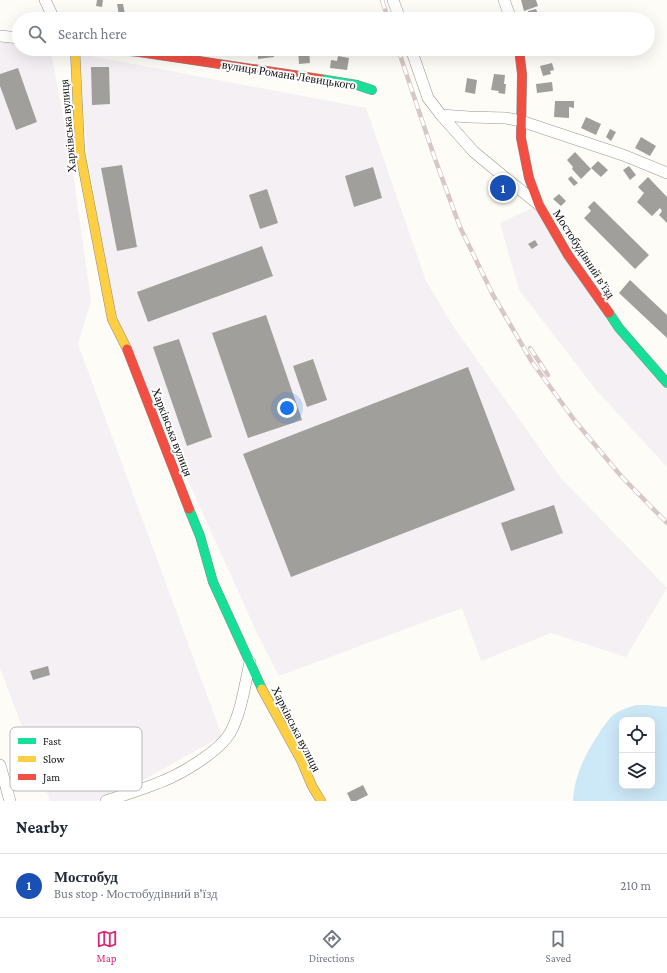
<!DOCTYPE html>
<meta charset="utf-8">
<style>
:root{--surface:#fff;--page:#f6f6f7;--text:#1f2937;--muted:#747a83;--line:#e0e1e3;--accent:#db2777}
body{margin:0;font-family:"Crimson Pro",serif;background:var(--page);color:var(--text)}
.controls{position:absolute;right:12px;bottom:12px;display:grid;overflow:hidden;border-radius:8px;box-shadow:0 4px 16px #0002}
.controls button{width:36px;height:36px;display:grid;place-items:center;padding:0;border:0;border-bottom:1px solid var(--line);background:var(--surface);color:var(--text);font:20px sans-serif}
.you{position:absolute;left:287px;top:408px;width:14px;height:14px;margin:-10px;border:3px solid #fff;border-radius:50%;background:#1a73e8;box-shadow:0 0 0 6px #1a73e833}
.badge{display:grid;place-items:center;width:26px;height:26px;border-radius:50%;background:var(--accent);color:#fff;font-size:13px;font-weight:700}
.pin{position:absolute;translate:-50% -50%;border:2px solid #fff;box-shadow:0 1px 4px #0006}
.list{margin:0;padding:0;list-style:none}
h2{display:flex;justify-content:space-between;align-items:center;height:52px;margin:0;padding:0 16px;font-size:17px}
h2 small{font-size:13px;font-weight:400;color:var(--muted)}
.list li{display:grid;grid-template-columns:26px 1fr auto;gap:12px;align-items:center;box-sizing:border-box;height:64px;padding:0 16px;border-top:1px solid var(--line)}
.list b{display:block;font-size:15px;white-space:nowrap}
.list p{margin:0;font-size:13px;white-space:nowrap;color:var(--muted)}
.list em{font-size:13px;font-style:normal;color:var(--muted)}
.icon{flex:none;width:22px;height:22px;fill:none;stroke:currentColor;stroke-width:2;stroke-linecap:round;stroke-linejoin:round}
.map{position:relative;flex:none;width:667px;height:801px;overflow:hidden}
.search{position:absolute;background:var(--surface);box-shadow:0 4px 16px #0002;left:12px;right:12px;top:12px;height:44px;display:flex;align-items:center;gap:10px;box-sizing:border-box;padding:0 14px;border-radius:22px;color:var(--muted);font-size:15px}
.sheet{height:116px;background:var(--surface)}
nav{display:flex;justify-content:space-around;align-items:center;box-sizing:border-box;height:56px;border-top:1px solid var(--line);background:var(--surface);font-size:11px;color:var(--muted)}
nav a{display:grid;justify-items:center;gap:2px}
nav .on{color:var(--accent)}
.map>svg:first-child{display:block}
.industrial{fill:#f5f0f3}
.water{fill:#cde8f7;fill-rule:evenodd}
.building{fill:#a19f9c}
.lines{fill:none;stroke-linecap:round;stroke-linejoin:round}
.street-casing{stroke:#979795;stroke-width:12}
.fast-casing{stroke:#8e8d8b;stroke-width:10}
.slow-casing{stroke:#8e8d8b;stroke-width:10}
.jam-casing{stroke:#8e8d8b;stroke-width:10}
.street{stroke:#fffffe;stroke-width:11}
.fast{stroke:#16e098;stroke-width:9}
.slow{stroke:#ffcf43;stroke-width:9}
.jam{stroke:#f24e42;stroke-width:9}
.rail-casing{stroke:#d9c6c7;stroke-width:4.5}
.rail{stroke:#fff;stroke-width:3;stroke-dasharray:9;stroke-linecap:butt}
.labels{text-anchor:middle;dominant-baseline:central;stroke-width:4;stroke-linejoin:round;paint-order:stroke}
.street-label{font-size:12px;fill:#111;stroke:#fff}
.key{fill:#fff;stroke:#b8b8b8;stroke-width:1}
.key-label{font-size:11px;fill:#111}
</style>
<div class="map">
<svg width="667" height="801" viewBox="0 0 667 801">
<rect width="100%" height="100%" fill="#fdfcf7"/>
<g class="industrial">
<path d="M0,42L19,44V49H50L70,151L91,301L78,344L222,736L140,782L96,801H50L0,668Z"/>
<path d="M80,54L366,108L426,281L453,326L561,478L667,588L626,657L551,633L481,661L462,608L279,676L256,631L115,319L87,153Z"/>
<path d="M539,205L667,383V467L597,391L519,290L500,223Z"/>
</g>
<path class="water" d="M636,705H647L667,707V801H573C574,777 585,754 598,735C602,728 607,721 613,715C620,710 628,707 636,705ZM622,720H652V786H622Z"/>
<g class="building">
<path d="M97,0H103L102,7L96,6Z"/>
<path d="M521,0H536L538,6L524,11Z"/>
<path d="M117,4H123L125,14L119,15Z"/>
<path d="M536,9L538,14L530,17L528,11Z"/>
<path d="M99,16L107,17V19H99Z"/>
<path d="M258,49H273L274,57L258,59Z"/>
<path d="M298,49H309L310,63L299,64Z"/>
<path d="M481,49H498L497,56L481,55Z"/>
<path d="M534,49H551L536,54Z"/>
<path d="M338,56L349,58L347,70L330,68L331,60L337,61Z"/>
<path d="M552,63L554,70L550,71L551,74L543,76L540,66Z"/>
<path d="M91,67H109L110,104L92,105Z"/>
<path d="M18,68L37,122L16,130L0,86V74Z"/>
<path d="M494,74L505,75L504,84H506L505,94L498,93L499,91L491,90Z"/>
<path d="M467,78L477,80L475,94L465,92Z"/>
<path d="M552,82L553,91L537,93L536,84Z"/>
<path d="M555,101H574V108L569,107V118L554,117Z"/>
<path d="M586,117L601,124L596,135L581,128Z"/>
<path d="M610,129L616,132L611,141L606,137Z"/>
<path d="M641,137L656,146L650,156L635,148Z"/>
<path d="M575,152L591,169L581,179L572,169L573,167L567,160Z"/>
<path d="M598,161L608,170L601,177L591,168Z"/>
<path d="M122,165L137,247L117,251L101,168Z"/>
<path d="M629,166L636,175L630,180L623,170Z"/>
<path d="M373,167L382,198L354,207L345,176Z"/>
<path d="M571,176L578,183L574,186L568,179Z"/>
<path d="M648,177L667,197V223L659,215L662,211L660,208L652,216L637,202L644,193L638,187Z"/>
<path d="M267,189L278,223L260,229L249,195Z"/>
<path d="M559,194L566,201L561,206L553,199Z"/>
<path d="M594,201L649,255L635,269L584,218L591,211L588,207Z"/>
<path d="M535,240L538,245L532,249L528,244Z"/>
<path d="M262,246L273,276L148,322L137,292Z"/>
<path d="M630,280L667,315V338L619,293Z"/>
<path d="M266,315L302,420L248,438L212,333Z"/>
<path d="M179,339L212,437L187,446L153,347Z"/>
<path d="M313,359L327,400L307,407L293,366Z"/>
<path d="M468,367L515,490L291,577L243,454Z"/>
<path d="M554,505L563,533L511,551L501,523Z"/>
<path d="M48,666L50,675L33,680L30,671Z"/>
<path d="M363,785L368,795L356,801H351L347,793Z"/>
</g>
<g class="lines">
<defs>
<g id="street">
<path d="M45,0L54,19"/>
<path d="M393,0L400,19"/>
<path d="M504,0L511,19"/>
<path d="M0,36L19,38"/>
<path d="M411,49L428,98L441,115L474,152L497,171L538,204"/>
<path d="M441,115L469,117L506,118L521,121L623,155L667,173"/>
<path d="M0,765L10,801"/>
<path d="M106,801C123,795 141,790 158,783C174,777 190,768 204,758C214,751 224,743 230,733C241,714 245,684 250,662"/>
</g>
<g id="fast">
<path d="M320,79L357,85L372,90"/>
<path d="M609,313L619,328L667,383"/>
<path d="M189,509L200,536L213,582L262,689"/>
</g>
<g id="slow">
<path d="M75,49L80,152L112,319L127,349"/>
<path d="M262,689L301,760L312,786L321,801"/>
</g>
<g id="jam">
<path d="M110,49L139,52L320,79"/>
<path d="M519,49L522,74L521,138L529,178L539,205L568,255L609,313"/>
<path d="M127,349L189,509"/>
</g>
</defs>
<use href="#street" class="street-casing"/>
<use href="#fast" class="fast-casing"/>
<use href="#slow" class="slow-casing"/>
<use href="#jam" class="jam-casing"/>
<use href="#street" class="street"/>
<use href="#fast" class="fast"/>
<use href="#slow" class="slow"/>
<use href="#jam" class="jam"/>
<defs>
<g id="rail">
<path d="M382,0L388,19"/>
<path d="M398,49L434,156L460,227L493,295L532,362L575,421L621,476L667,523"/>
<path d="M530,348L548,375"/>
</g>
</defs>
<use href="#rail" class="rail-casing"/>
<use href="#rail" class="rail"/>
</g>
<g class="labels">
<g class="street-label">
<text transform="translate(289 75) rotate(9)">вулиця Романа Левицького</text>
<text transform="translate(68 126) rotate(-95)">Харківська вулиця</text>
<text transform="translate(584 254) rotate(57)">Мостобудівний в'їзд</text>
<text transform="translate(172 432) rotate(69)">Харківська вулиця</text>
<text transform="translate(296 729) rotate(63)">Харківська вулиця</text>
</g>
</g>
<rect x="10" y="727" width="132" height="64" rx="6" class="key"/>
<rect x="18" y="738" width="18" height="6" fill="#16e098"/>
<rect x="18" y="756" width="18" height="6" fill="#ffcf43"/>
<rect x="18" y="774" width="18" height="6" fill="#f24e42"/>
<g class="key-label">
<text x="43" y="745">Fast</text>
<text x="43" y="763">Slow</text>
<text x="43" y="781">Jam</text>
</g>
</svg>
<div class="controls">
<button><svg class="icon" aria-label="locate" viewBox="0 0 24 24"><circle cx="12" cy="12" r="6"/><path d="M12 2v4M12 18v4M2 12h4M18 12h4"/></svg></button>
<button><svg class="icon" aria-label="layers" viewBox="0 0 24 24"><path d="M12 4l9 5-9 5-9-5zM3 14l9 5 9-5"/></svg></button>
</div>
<div class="you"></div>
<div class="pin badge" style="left:503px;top:188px;background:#1a4fb4">1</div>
<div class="search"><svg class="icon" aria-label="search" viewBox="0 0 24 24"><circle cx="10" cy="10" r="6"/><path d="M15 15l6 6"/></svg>Search here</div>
</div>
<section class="sheet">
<h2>Nearby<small></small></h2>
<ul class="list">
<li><span class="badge" style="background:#1a4fb4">1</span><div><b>Мостобуд</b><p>Bus stop · Мостобудівний в'їзд</p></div><em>210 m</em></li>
</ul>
</section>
<nav>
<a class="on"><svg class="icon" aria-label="map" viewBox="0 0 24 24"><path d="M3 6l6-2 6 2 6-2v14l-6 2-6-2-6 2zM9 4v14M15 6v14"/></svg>Map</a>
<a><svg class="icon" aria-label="directions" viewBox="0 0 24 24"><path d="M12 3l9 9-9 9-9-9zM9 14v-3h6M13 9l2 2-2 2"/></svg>Directions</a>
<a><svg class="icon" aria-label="saved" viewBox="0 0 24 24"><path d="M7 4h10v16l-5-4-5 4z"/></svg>Saved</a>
</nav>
